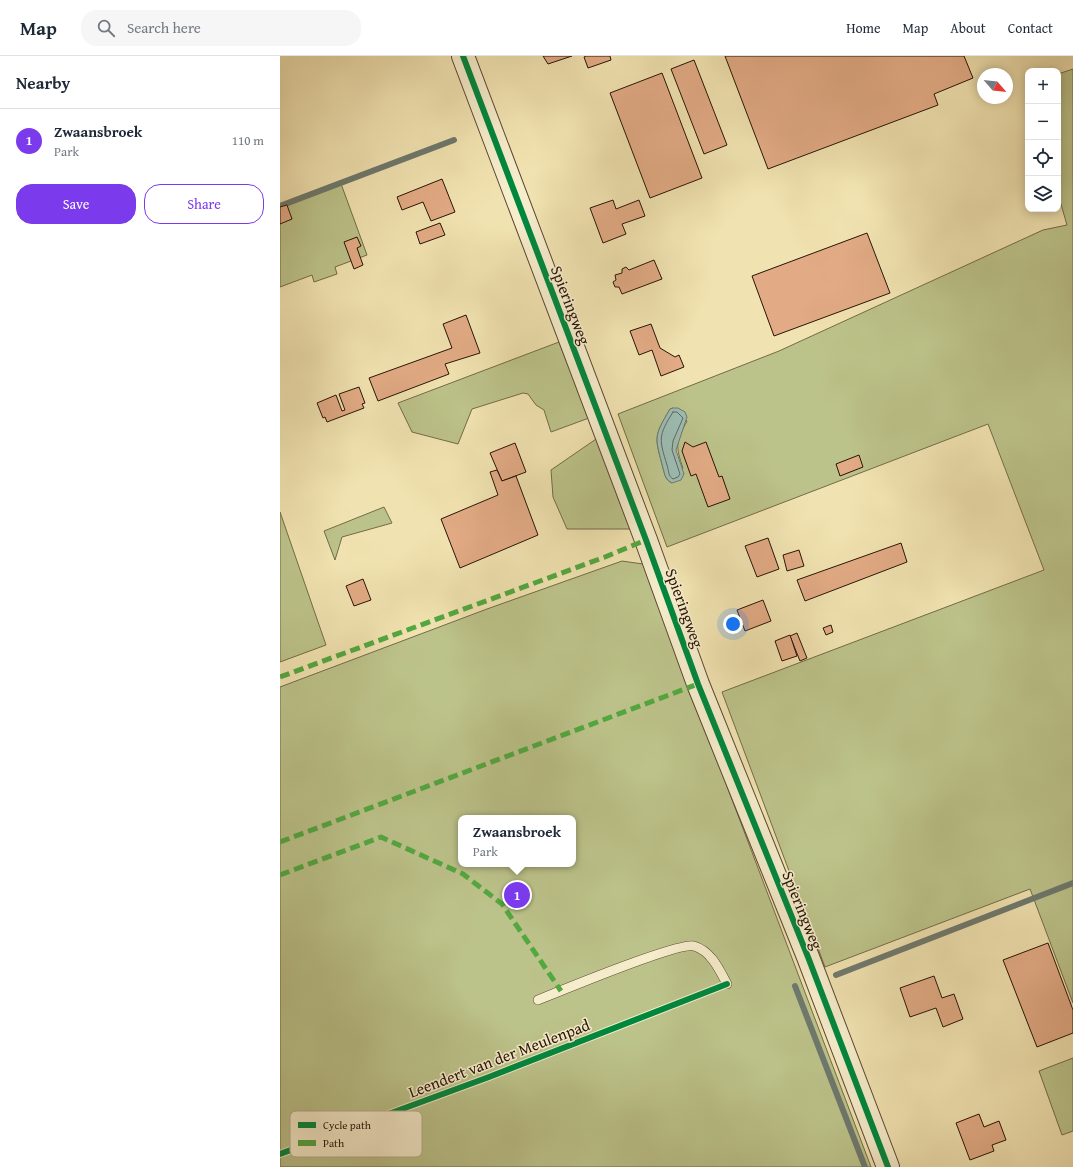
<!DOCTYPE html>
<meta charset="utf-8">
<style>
:root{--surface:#fff;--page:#f6f6f7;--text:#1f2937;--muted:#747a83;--line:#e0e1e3;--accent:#7c3aed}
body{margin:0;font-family:"Gentium Book Plus",serif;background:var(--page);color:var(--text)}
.controls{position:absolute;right:12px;top:12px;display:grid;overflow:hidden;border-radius:8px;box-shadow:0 2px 10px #0003}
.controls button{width:36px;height:36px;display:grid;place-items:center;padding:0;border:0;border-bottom:1px solid var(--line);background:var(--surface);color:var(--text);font:20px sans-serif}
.compass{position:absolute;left:697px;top:12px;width:36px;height:36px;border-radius:50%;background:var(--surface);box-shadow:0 2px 10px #0003;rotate:118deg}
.you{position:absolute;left:453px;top:568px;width:14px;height:14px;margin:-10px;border:3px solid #fff;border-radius:50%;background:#1a73e8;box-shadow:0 0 0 6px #1a73e833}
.badge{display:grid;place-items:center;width:26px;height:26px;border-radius:50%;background:var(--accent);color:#fff;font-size:13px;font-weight:700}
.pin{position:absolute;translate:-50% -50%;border:2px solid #fff;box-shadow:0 1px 4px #0006}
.popup{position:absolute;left:178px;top:759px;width:118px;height:52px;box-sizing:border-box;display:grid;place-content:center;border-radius:8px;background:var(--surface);filter:drop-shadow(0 1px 3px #0005);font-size:13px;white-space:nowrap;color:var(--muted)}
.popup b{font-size:15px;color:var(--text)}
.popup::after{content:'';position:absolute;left:50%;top:100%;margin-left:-8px;border:8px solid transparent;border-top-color:var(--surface)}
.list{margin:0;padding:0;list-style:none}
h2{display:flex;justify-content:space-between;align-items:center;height:52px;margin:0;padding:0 16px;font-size:17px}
h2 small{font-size:13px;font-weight:400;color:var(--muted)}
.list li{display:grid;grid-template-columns:26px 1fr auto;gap:12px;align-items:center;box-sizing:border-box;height:64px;padding:0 16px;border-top:1px solid var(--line)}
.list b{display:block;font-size:15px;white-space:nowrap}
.list p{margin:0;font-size:13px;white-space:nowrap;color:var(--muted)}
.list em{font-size:13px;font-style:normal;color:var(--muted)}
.actions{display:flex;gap:8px;padding:12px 16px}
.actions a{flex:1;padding:9px 0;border:1px solid var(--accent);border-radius:16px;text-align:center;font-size:14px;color:var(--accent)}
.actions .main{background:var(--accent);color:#fff}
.icon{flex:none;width:22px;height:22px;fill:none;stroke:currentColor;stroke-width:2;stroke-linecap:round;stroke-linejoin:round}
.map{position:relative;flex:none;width:793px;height:1111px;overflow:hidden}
header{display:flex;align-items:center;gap:24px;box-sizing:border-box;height:56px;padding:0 20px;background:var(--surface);border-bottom:1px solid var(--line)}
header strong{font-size:19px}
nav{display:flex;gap:22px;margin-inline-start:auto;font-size:14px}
.search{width:280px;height:36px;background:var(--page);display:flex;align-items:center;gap:10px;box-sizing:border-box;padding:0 14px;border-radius:16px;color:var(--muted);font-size:15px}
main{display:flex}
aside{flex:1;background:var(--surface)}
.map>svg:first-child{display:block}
.green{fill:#bcc38a;stroke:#726b48;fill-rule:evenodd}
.water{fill:#9cbdb3;stroke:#6e796e}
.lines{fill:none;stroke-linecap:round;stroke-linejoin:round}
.shore{stroke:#62685c;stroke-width:1}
.stream{stroke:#6e796e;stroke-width:6}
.building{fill:#e2ab85;stroke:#281306}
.service-casing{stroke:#5a4731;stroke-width:10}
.tertiary-casing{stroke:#5a4731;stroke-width:24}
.service{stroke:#f6edcc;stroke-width:9}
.tertiary{stroke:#f6edcc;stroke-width:22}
.quiet{stroke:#53a840;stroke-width:5;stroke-dasharray:10 5;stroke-linecap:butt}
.cycleway-casing{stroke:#f6edcc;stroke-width:8}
.cycleway{stroke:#00873e;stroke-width:6}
.labels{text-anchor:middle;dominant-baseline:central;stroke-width:3;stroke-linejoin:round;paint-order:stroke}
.street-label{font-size:16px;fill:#281306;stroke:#f6edcc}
.key{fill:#f6edcc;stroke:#b8ac91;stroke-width:1}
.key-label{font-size:11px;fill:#281306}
</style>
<header>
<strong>Map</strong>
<div class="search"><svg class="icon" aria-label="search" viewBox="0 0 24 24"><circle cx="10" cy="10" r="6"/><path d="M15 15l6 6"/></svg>Search here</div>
<nav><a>Home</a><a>Map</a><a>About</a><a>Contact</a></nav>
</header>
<main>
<aside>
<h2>Nearby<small></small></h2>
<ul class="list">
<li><span class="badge">1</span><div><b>Zwaansbroek</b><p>Park</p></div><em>110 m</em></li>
</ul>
<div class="actions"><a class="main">Save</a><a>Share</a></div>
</aside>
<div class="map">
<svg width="793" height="1111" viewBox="0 0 793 1111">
<rect width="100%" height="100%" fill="#f1e3b1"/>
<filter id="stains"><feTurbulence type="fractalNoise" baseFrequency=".005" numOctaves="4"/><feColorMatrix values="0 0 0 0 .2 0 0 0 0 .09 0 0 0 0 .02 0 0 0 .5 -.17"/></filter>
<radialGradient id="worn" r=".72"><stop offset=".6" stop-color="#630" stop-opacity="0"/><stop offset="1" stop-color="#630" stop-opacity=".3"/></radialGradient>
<g class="green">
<path d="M793,13V947L750,833L545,911L442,636L764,514L708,368L387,491L338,358L499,295L763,174L787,169L778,138V18ZM393,352L407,365C396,386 395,389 403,412L392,427C385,424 385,419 383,412C375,381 373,382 390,353Z"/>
<path d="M60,125L87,199L55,211L57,218L34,226L32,219L0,231V148Z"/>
<path d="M279,286L309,362L271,376L264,354L256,349L248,338L243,337L192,353L178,388L132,376L118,347Z"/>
<path d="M319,381L353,473H287L273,441L271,414Z"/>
<path d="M104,451L112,467L62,481L55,504L44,475Z"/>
<path d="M0,456L46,589L0,606Z"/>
<path d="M342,505L363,508L591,1111H0V631L207,553ZM181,762H293V808H181Z"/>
<path d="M793,1002V1075L782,1079L759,1015Z"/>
</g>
<path class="water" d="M393,352H398L405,356L407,361L396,394L404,418L401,424L392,427C385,423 385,419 383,412C375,380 373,382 390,353Z"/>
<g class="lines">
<path class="shore" d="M393,356H397L403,362L393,385L392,394L400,418L398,421L393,423C388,420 389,415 387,409C379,383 378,380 393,356Z"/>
<g class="stream">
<path d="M0,150L174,84"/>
<path d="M556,919L793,827"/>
<path d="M515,930L585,1111"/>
</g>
</g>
<g class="building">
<path d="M263,0H292L268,8Z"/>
<path d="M306,0H330L331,4L308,12L304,1Z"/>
<path d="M445,0H684L693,22L654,38L658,49L488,113Z"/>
<path d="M414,4L447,89L424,98L391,13Z"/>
<path d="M382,17L422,122L370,142L330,37Z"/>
<path d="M162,123L175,156L151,165L143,146L122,154L117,141Z"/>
<path d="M333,144L336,153L359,144L365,160L342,168L346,178L323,187L310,152Z"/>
<path d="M7,149L12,163L0,168V151Z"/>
<path d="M160,167L165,179L140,188L136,176Z"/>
<path d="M587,177L610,237L494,280L472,220Z"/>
<path d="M77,181L81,190L77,192L83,209L74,213L64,186Z"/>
<path d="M374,204L382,223L342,238L339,231H335L333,226L336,224L335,219L342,217V213L346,211L349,214Z"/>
<path d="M186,259L200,297L165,308L169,318L98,345L89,322L172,292L163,268Z"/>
<path d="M371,268L380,292L395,301L399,299L404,311L381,320L372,294L359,299L350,275Z"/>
<path d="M79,331L85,347L82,348L84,352L47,366L45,361L43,362L37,347L56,339L62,355L65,354L59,338Z"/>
<path d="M405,386L413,391L426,386L439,421L442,420L450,443L428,451L416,418L411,420L402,395Z"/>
<path d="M235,387L246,416L222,425L210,397Z"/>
<path d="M579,399L583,411L560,420L556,408Z"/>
<path d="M217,414L222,425L236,420L258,479L180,512L161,463L218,439L210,416Z"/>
<path d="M488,482L499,513L477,521L465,490Z"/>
<path d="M621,487L627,506L525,545L517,524Z"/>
<path d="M519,494L524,510L507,515L503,499Z"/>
<path d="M83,523L91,544L74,550L66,530Z"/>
<path d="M483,544L491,565L465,575L457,554Z"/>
<path d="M551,569L553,576L546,579L543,572Z"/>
<path d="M517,577L527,602L520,605L510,580Z"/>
<path d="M510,579L517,600L502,605L495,585Z"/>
<path d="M768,887L793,954V977L757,991L723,904Z"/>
<path d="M654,920L662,942L674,938L683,963L663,971L656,952L630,961L620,932Z"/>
<path d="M699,1058L704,1071L719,1065L726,1084L712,1089L714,1095L690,1104L676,1067Z"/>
</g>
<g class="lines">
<defs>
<path id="service" d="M258,944C280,935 399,886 414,890C431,895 439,913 447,928"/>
<path id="tertiary" d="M183,0L366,484L418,628L528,901L608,1111"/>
</defs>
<use href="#service" class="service-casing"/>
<use href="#tertiary" class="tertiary-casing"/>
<use href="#service" class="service"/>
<use href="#tertiary" class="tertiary"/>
<g class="quiet">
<path d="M0,621L325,501L366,484"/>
<path d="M0,786L418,628"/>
<path d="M0,819L101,781L183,818L222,848L281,935"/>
</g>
<defs>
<g id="cycleway">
<path d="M183,0L366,484L418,628L528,901L608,1111"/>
<path d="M0,1098L209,1021L447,928"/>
</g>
</defs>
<use href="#cycleway" class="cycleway-casing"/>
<use href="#cycleway" class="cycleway"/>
</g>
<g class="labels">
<g class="street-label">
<text transform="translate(291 249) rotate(69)">Spieringweg</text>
<text transform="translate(405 552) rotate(70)">Spieringweg</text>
<text transform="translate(523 854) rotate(68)">Spieringweg</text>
<text transform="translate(219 1002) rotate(-21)">Leendert van der Meulenpad</text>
</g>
</g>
<rect x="10" y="1055" width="132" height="46" rx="6" class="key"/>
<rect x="18" y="1066" width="18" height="6" fill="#00873e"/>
<rect x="18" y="1084" width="18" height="6" fill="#53a840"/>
<g class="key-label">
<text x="43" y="1073">Cycle path</text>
<text x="43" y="1091">Path</text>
</g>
<rect width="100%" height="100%" filter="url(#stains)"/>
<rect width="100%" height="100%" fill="url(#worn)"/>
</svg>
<div class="controls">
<button>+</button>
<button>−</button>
<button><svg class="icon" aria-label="locate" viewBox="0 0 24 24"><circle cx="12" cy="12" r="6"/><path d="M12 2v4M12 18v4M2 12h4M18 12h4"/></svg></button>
<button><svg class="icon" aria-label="layers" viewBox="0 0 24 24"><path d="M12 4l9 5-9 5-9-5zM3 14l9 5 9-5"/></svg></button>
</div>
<svg class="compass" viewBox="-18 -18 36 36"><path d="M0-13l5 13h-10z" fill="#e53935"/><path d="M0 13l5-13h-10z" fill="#747a83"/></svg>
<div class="you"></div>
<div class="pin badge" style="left:237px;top:839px">1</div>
<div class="popup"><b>Zwaansbroek</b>Park</div>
</div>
</main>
